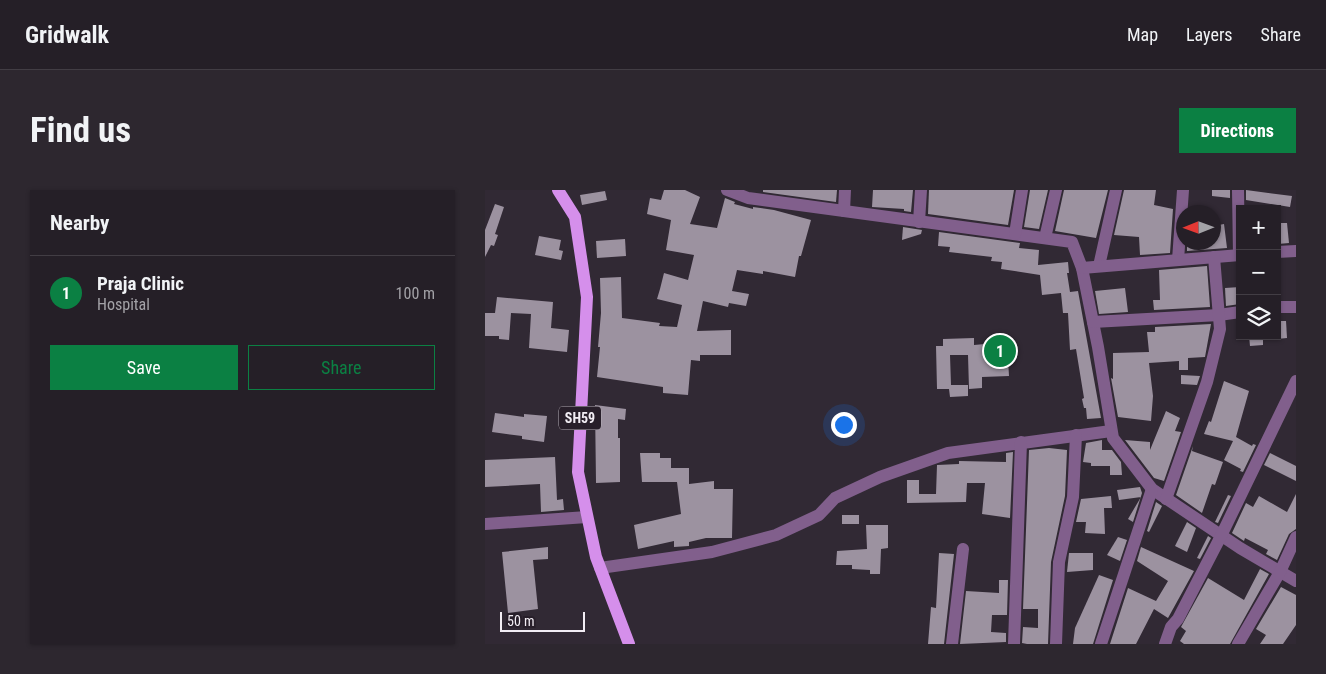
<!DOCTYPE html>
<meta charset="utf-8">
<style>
:root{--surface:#251f27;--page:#2d272f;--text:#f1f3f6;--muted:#a3a2a7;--line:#423d44;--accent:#0b8043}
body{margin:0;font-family:"Roboto Condensed",sans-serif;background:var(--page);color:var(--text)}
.controls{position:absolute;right:15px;top:15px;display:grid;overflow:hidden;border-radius:0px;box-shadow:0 1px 4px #0004}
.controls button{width:45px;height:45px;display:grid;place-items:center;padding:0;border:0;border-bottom:1px solid var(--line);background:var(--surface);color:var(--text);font:25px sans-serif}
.compass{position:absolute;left:691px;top:15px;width:45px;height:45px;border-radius:50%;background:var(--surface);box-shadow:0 1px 4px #0004;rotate:269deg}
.scale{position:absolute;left:15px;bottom:12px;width:85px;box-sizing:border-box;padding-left:5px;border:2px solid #f2edf4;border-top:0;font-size:14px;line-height:18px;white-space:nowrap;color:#f2edf4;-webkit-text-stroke:4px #281f2a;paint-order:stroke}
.you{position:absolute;left:358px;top:234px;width:18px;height:18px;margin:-12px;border:4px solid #fff;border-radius:50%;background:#1a73e8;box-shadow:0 0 0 8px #1a73e833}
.badge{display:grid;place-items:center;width:32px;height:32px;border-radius:50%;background:var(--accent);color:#fff;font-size:16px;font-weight:700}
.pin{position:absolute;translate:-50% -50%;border:2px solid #fff;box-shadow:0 1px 5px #0006}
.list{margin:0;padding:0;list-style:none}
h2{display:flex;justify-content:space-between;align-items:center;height:65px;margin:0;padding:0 20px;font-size:21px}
h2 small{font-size:16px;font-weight:400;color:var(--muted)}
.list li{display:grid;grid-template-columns:32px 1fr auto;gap:15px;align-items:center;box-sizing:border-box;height:75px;padding:0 20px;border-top:1px solid var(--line)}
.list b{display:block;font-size:19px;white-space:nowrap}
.list p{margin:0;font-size:16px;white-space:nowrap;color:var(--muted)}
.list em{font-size:16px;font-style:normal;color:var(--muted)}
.actions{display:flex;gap:10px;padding:15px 20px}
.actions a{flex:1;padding:11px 0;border:1px solid var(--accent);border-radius:0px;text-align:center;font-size:18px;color:var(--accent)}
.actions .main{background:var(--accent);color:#fff}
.icon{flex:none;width:28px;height:28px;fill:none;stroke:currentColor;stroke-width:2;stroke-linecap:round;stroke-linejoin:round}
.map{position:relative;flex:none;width:811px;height:454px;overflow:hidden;border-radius:0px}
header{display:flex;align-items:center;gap:30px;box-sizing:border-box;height:70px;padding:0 25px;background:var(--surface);border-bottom:1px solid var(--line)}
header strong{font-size:24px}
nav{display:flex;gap:28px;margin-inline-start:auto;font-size:18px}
.intro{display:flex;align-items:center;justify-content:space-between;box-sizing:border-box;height:120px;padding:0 30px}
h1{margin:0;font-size:35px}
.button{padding:12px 22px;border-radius:0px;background:var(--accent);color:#fff;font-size:18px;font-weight:700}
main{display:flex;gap:30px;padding:0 30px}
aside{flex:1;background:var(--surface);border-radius:0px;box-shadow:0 1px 4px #0004}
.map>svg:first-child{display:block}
.building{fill:#9c92a0}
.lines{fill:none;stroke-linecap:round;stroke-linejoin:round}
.minor{stroke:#815f8c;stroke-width:12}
.major{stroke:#d58feb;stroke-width:12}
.labels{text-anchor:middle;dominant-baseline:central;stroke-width:5;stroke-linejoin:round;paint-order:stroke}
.shield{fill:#281f2a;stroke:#b5afb7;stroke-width:1}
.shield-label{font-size:14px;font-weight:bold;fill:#f2edf4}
</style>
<header>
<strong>Gridwalk</strong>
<nav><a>Map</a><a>Layers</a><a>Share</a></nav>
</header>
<div class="intro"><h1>Find us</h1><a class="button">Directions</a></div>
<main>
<aside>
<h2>Nearby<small></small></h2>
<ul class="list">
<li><span class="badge">1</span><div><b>Praja Clinic</b><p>Hospital</p></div><em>100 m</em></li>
</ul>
<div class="actions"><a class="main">Save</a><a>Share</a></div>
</aside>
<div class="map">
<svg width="811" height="454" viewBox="0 0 811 454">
<rect width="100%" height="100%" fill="#312934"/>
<g class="building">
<path d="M179,0H200L215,7L205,34L232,38L240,8L250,12L249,14L268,19V17L289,20L326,30L316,66H314L310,87L278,81V84L252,80L247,101L264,104L261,116L244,113L243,117L218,111L212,141L246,140V165H215V171L206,170L203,205L178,203V197L112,187L115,157H113L116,123L115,88L136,87L137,128L175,133L174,136L192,137L197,115L172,109L175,99L179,83L203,90L209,65L181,60L186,30L162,24L165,8L176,10Z"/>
<path d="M278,0H352L351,12L278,2Z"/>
<path d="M388,0H428L426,22L419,21V19L387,17Z"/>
<path d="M444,0H529L523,35L443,24Z"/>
<path d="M545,0H563L554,39L539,37Z"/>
<path d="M579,0H623L611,48L570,41Z"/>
<path d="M639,0H671L669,15L688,19L685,63L655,65L654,47L629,45Z"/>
<path d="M727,0H745V8L727,6Z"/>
<path d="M761,0L807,6L805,17L761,10Z"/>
<path d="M120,1L122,10L97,15L95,5Z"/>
<path d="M10,14L19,17L10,44L13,45L9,56L6,55L0,67V40Z"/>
<path d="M792,33H802L804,53L793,54Z"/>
<path d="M739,34L742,58L702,61V52H728V36Z"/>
<path d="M418,37L437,40L436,44L417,50Z"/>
<path d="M454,42L535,53L534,58L554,60L553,75L583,72L584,83H582L585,102L593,101L616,228L602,229L601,218H599L597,209L599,208L591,159L585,160L583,123H578L576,103L557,105L555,85L516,79L517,72L506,71L507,67L464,62L465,57L453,56Z"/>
<path d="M54,46L76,50L74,60L78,61L76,70L50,65Z"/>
<path d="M140,49L141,66L112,68L111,51Z"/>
<path d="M722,76L725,117L669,120L668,110H675L674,80Z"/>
<path d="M755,97V114L741,116L740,98Z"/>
<path d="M640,98L643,122L614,124L610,101Z"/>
<path d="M12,107L68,112L66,138L84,140L82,162L44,158L46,124L26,123L24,150L14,149V146H0V123H10Z"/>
<path d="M792,131H801L802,148L792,149Z"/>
<path d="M726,134L720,167L703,168V180H694V171L664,173L668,206L666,231L633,227L626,188L628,189V163L664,162L662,142H670V137Z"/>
<path d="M764,146H778V155L765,156Z"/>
<path d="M489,148V155L522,152L524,186L497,187V198L484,199L483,165H465L466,195H483V206L465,207L464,199H452L451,156H458V149Z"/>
<path d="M696,185L715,186L712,195L696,194Z"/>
<path d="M739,191L764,201L751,247L767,256L768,254L771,255L758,282L755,281L756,279L739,270L748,251L719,244L724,231L726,232Z"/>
<path d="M110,215L141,219L140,230L133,229V248H135V292L111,293Z"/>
<path d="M681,221L695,228L690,241L696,242L679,291L669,288L640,250L665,252V260Z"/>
<path d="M10,223L39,227V224L62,226L59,252L37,249V246L7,242Z"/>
<path d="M617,250V260H627L636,272L637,285H625V276H606V273L598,272L601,253Z"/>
<path d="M708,256L707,261L738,272L730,295L727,294L717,323L691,305Z"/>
<path d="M564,258L582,260L580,306L566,372L563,454H542L537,453L538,437L553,438V419H538L544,260Z"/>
<path d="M528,262L525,328L497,324L500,293H482L481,312L422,313V290H434V304H451L452,275L474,274V271L521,272V263Z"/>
<path d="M155,263H175V268H186V278H204V294L229,291V299H248L247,348H221L204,352V356L189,357V351L153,359L149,335L196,324L192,292H157Z"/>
<path d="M785,263L811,276V291L779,275Z"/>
<path d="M70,267L72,310L78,309L79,320L56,322L55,294L0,297V270Z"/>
<path d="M655,297L657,303L648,332L643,329L656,307L634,310L632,300Z"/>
<path d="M811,304V339L804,344L792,370L781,364L783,360L760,348L759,351L747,343L761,313L768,317L774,306L802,322Z"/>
<path d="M743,305L746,306L733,333L730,332Z"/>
<path d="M626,306L627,318H619L620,344L600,343L601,332H591L596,309Z"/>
<path d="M671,312L677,316L664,342L662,341Z"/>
<rect x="357" y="325" width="17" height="9"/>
<path d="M702,332L711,338L702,362L690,356Z"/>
<path d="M381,335H403V358L396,359L395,384H385V380L367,379V375H351L352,361L382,359Z"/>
<path d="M723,346L726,348L715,369L712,368Z"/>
<path d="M633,347L642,350L635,371L622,365Z"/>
<path d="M63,357V369L48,370L53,419L23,423L17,362Z"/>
<path d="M656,357L709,381L683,428L669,419L651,454H625L643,398L671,411L683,391L652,371Z"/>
<path d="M454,363L469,364L459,454H443L446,417L451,418Z"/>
<path d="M584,363H608V380L582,382Z"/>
<path d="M775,379L784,384L745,454H699L695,451L701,441L696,437L723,388L759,410Z"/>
<path d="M614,385L628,390L608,454H588L590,438Z"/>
<path d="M514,390H523L522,425H507L506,442L521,443V452L475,454L481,401L514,403Z"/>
<path d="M796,397L811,405V435L798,454H775L781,445L771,439Z"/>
</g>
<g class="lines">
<g class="minor">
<path d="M242,0L263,8L587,52L597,78L613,157L628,248L667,299L755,358L811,391"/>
<path d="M753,0L754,65"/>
<path d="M359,21L360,0"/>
<path d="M434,32L436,0"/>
<path d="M530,44L537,0"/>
<path d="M560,48L571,0"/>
<path d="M792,62L811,61"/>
<path d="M693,70L698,0"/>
<path d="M614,76L631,0"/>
<path d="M597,78L755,65"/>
<path d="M792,117H811"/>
<path d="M608,132L734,125L755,122"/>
<path d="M681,309L722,192L735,139L729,67"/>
<path d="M0,334L102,327"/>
<path d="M115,378L227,362L291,345L334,325L350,308L395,287L463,263L626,241"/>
<path d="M467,454L478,359"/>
<path d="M529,454L536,252"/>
<path d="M571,454L574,372L588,307L591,245"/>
<path d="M616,454L667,299"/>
<path d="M680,454L686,437L693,429L736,346L811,191"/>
<path d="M753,454L795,382L811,347"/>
</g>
<path class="major" d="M73,0L90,27L102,107L93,282L111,367L144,454"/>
</g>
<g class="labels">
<rect class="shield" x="74" y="216.5" width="42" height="23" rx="4"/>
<g class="shield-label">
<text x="95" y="228">SH59</text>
</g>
</g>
</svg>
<div class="controls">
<button>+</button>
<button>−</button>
<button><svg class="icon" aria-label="layers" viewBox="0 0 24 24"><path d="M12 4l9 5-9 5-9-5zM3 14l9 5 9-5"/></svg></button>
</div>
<svg class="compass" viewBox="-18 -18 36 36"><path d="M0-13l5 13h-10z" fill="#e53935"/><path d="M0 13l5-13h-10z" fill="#a3a2a7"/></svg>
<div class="scale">50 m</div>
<div class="you"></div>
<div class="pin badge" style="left:515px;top:161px">1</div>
</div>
</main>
